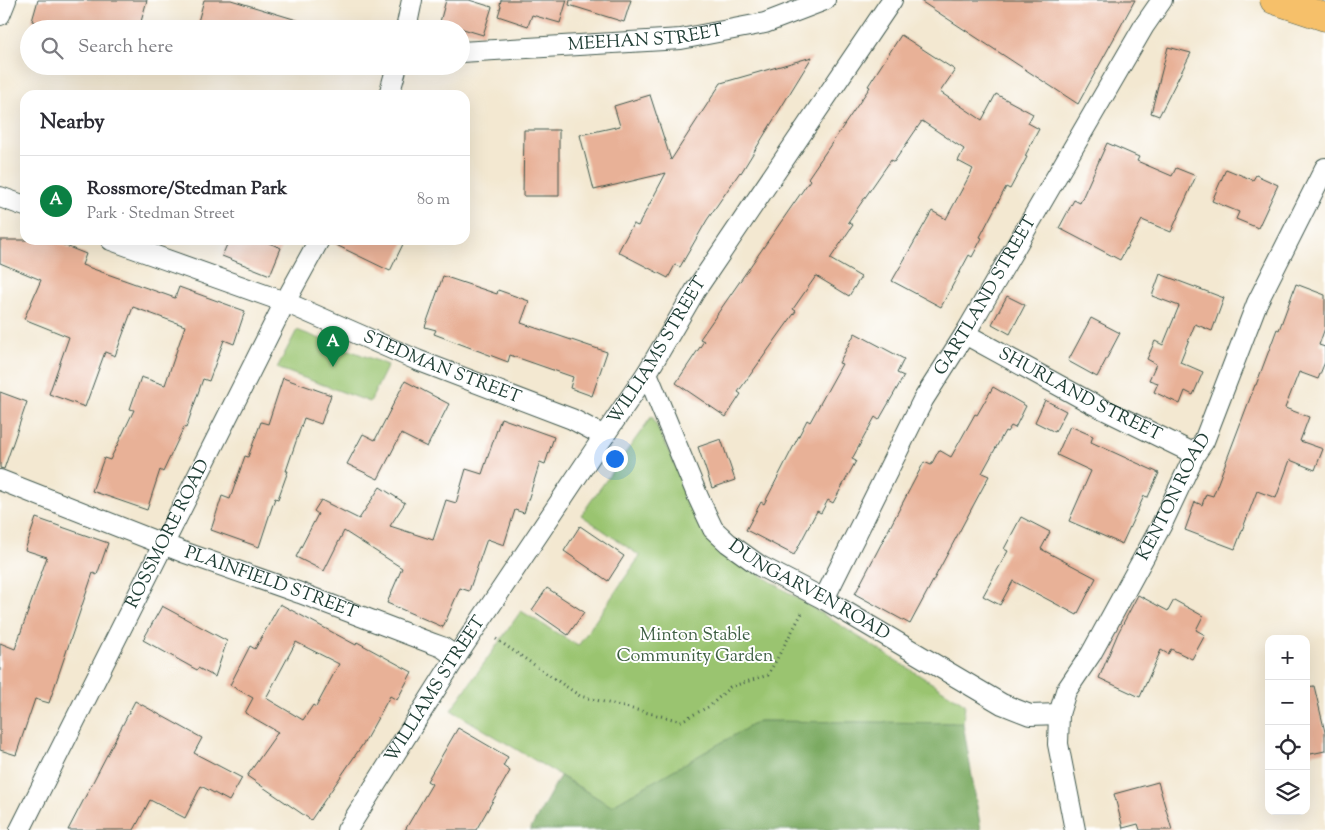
<!DOCTYPE html>
<meta charset="utf-8">
<style>
:root{--surface:#fff;--page:#f7f7f7;--text:#2b2b33;--muted:#7c7c81;--line:#e1e1e2;--accent:#0b8043}
body{margin:0;font-family:"Sorts Mill Goudy",serif;background:var(--page);color:var(--text)}
.controls{position:absolute;right:15px;bottom:15px;display:grid;overflow:hidden;border-radius:10px;box-shadow:0 5px 20px #0002}
.controls button{width:45px;height:45px;display:grid;place-items:center;padding:0;border:0;border-bottom:1px solid var(--line);background:var(--surface);color:var(--text);font:25px sans-serif}
.you{position:absolute;left:614px;top:458px;width:18px;height:18px;margin:-12px;border:4px solid #fff;border-radius:50%;background:#1a73e8;box-shadow:0 0 0 8px #1a73e833}
.badge{display:grid;place-items:center;width:32px;height:32px;border-radius:50%;background:var(--accent);color:#fff;font-size:16px;font-weight:700}
.pin{position:absolute;translate:-50% -41px;filter:drop-shadow(0 1px 2px #0008)}
.pin::after{content:'';position:absolute;top:26px;width:18px;height:15px;background:inherit;clip-path:polygon(0 0,100% 0,50% 100%)}
.list{margin:0;padding:0;list-style:none}
h2{display:flex;justify-content:space-between;align-items:center;height:65px;margin:0;padding:0 20px;font-size:21px}
h2 small{font-size:16px;font-weight:400;color:var(--muted)}
.list li{display:grid;grid-template-columns:32px 1fr auto;gap:15px;align-items:center;box-sizing:border-box;height:90px;padding:0 20px;border-top:1px solid var(--line)}
.list b{display:block;font-size:19px;white-space:nowrap}
.list p{margin:0;font-size:16px;white-space:nowrap;color:var(--muted)}
.list em{font-size:16px;font-style:normal;color:var(--muted)}
.icon{flex:none;width:28px;height:28px;fill:none;stroke:currentColor;stroke-width:2;stroke-linecap:round;stroke-linejoin:round}
.map{position:relative;flex:none;width:1325px;height:830px;overflow:hidden}
.search{position:absolute;background:var(--surface);box-shadow:0 5px 20px #0002;left:20px;top:20px;width:450px;height:55px;display:flex;align-items:center;gap:12px;box-sizing:border-box;padding:0 18px;border-radius:28px;color:var(--muted);font-size:19px}
.panel{position:absolute;background:var(--surface);box-shadow:0 5px 20px #0002;left:20px;top:90px;width:450px;height:155px;border-radius:15px}
.map>svg:first-child{display:block}
.green{fill:#9ac470;stroke:#5c8052}
.forest{fill:#7baa62;stroke:#4d744b}
.building{fill:#e8b197;fill-rule:evenodd}
.lines{fill:none;stroke-linecap:round;stroke-linejoin:round}
.minor-casing{stroke:#3f574c;stroke-width:22}
.primary-casing{stroke:#3f574c;stroke-width:29}
.path{stroke:#3f574c;stroke-width:3;stroke-dasharray:1 4;stroke-linecap:butt}
.minor{stroke:#fff;stroke-width:20}
.primary{stroke:#f6c06b;stroke-width:28}
.labels{text-anchor:middle;dominant-baseline:central;stroke-width:4;stroke-linejoin:round;paint-order:stroke}
.street-label{font-size:18px;fill:#1f3d34;stroke:#fff}
.park-label{font-size:18px;fill:#3e5f43;stroke:#fff}
</style>
<div class="map">
<svg width="1325" height="830" viewBox="0 0 1325 830">
<rect width="100%" height="100%" fill="#fff"/>
<filter id="ink" filterUnits="userSpaceOnUse"><feTurbulence type="fractalNoise" baseFrequency=".02" numOctaves="2"/><feDisplacementMap in="SourceGraphic" scale="10" xChannelSelector="R" yChannelSelector="G"/><feConvolveMatrix kernelMatrix="1 2 1 2 8 2 1 2 1" color-interpolation-filters="sRGB"/></filter>
<filter id="wash" filterUnits="userSpaceOnUse"><feTurbulence type="fractalNoise" baseFrequency=".0096" numOctaves="4" result="noise"/><feDisplacementMap in="SourceGraphic" scale="20" xChannelSelector="R" yChannelSelector="G"/><feGaussianBlur stdDeviation="1.12" result="paint"/><feColorMatrix in="noise" values="0 0 0 0 0 0 0 0 0 0 0 0 0 0 0 0 0 1.4 0 .05"/><feComposite in="paint" operator="in"/></filter>
<g filter="url(#wash)">
<rect width="100%" height="100%" fill="#f3e8d1"/>
<g class="green">
<path d="M297,330L388,365L370,402L277,368Z"/>
<path d="M652,416L706,530L756,572L965,704L963,723L759,721L611,806L451,710L521,611L578,646L640,556L581,515Z"/>
</g>
<path class="forest" d="M759,721L963,723L981,830H530L560,776L611,806Z"/>
<g id="blocks">
<g class="building">
<path d="M38,0H147L139,29H58L32,21Z"/>
<path d="M204,0H231L310,24L309,29H196Z"/>
<path d="M446,0H469L492,7L483,35L440,22Z"/>
<path d="M501,0H567L560,23L532,15L528,26L498,16L501,6L500,5Z"/>
<path d="M570,0H631L624,22L569,5Z"/>
<path d="M919,0H1135L1078,104Z"/>
<path d="M901,35L955,70L940,92L982,120L996,94L1033,114L1028,123L1039,129L1025,156L1027,157L1010,189L1006,187L980,237L982,238L972,257L969,255L941,307L892,281L932,211L946,219L973,169L958,161L964,149L922,121L894,162L891,160L848,222L853,225L830,259L861,277L849,296L816,276L793,309L796,311L738,392L741,394L726,417L676,383L704,341L700,339L810,180L808,178L870,87L868,86Z"/>
<path d="M1168,47L1191,53L1159,116L1151,113Z"/>
<path d="M812,57L741,173L740,172L707,220L680,267L675,265L668,278L618,252L633,224L638,226L666,173L594,190L580,135L620,126L614,106L650,95L671,160L721,83Z"/>
<path d="M524,130H559V196H523Z"/>
<path d="M1107,143L1139,157L1137,161L1172,176L1176,168L1196,176L1171,232L1142,220L1120,260L1059,228L1074,200L1080,203Z"/>
<path d="M1226,169L1253,180L1256,175L1278,185L1258,228L1236,219L1239,212L1212,201Z"/>
<path d="M0,240H51L86,254L82,265L175,298L179,287L245,311L234,344L224,340L209,381L203,379L186,428L184,427L163,472L160,470L147,510L92,491L104,458L110,460L134,410L130,409L141,377L165,385L185,326L133,307L115,356L105,352L85,407L49,394L69,337L24,319L41,280L0,263Z"/>
<path d="M229,240H262L281,248L270,275L222,256Z"/>
<path d="M331,240H405L390,271L330,242Z"/>
<path d="M1160,274L1224,298L1212,331L1195,324L1180,362L1203,372L1193,395L1185,391L1180,404L1154,392L1158,383L1149,380L1156,364L1147,359L1155,341L1163,345L1179,306L1152,296Z"/>
<path d="M443,276L497,294L498,290L529,301L521,323L607,352L592,396L570,388L573,377L510,355L508,362L434,334L436,330L425,327Z"/>
<path d="M1296,284L1325,295V328L1319,345L1325,347V362L1318,379L1299,372L1285,408L1309,417L1300,441L1323,449L1315,470L1290,460L1276,498L1257,491L1235,549L1185,530L1195,502L1202,505L1206,494L1213,496L1255,385H1256L1277,329L1279,330Z"/>
<path d="M1007,296L1025,305L1010,334L992,324Z"/>
<path d="M1091,318L1120,333L1097,377L1068,361Z"/>
<path d="M855,333L904,359L897,373L904,376L879,420L875,417L852,459L856,461L833,503L828,500L821,513L817,511L794,555L746,530L761,502L764,504L807,420L810,422L842,364L839,363Z"/>
<path d="M283,378L331,395L321,424L304,418L286,471H288L278,499L275,498L259,547L211,530L222,496L230,499L245,456L248,457L261,422L268,424Z"/>
<path d="M405,381L449,404L427,447L401,434L378,479L347,464L363,434L375,440Z"/>
<path d="M993,387L1026,406L1015,428L1011,426L1007,432L1005,431L982,473L989,476L910,624L855,594L924,462L931,465L939,450L951,457L975,414L977,415Z"/>
<path d="M0,392L27,402L4,469L0,468Z"/>
<path d="M1045,400L1066,411L1055,432L1035,422Z"/>
<path d="M501,418L554,437L545,464L540,462L524,513L515,510L504,545L487,539L469,591L460,588L443,627L387,603L402,568L344,531L324,571L296,557L318,514L314,511L321,500L359,519L380,487L405,503L390,526L433,540L446,500L456,503L466,469L482,474Z"/>
<path d="M1070,426L1093,436L1091,442L1159,473L1148,497L1144,496L1122,544L1069,521L1091,471L1057,455Z"/>
<path d="M721,439L735,480L712,488L698,447Z"/>
<path d="M1021,517L1050,532L1041,549L1096,578L1077,615L1013,581L1000,605L983,596L1008,551L1004,549Z"/>
<path d="M36,518L108,543L97,575L93,573L49,703L35,699L16,755L0,750V643L15,649L47,557L25,550Z"/>
<path d="M580,526L624,556L608,581L564,551Z"/>
<path d="M547,588L584,612L568,635L532,610Z"/>
<path d="M1138,595L1168,611L1174,600L1203,616L1196,630L1205,635L1192,659L1171,649L1168,654L1161,650L1140,697L1099,678L1118,633Z"/>
<path d="M280,604L356,645L357,642L412,672L397,700L390,696L365,741L311,820L247,776L278,732L245,713L253,698L230,685L250,646L255,649ZM296,642L339,664L316,707L313,705L303,720L266,698Z"/>
<path d="M162,606L227,641L215,677L198,668L197,670L143,640Z"/>
<path d="M1314,686L1325,732V751L1306,755V687Z"/>
<path d="M135,701L202,738L194,753L242,778L229,801L201,786L185,818L150,800L134,830H68Z"/>
<path d="M458,728L508,757L503,766L510,771L476,830H405L432,784L427,781Z"/>
<path d="M1158,782L1172,830H1140L1138,824L1123,828L1114,794Z"/>
</g>
</g>
</g>
<g filter="url(#ink)">
<use href="#blocks" fill-opacity="0" stroke="#3f574c" stroke-width="1"/>
<g class="lines">
<defs>
<g id="minor">
<path d="M0,15L6,0"/>
<path d="M406,29L412,0"/>
<path id="s1" d="M461,52L681,39L765,23L825,0"/>
<path d="M389,95L397,66"/>
<path d="M0,197L25,206"/>
<path id="s2" d="M111,240L285,302L417,360L572,419L604,436"/>
<path id="s3" d="M965,334L1091,403L1195,454"/>
<path id="s4" d="M647,373L698,497L713,529L728,543L760,566L824,599L1002,704L1030,715L1059,714"/>
<path id="s5" d="M0,480L183,552L300,593L431,643L442,647L456,657"/>
<path id="s6" d="M824,599L923,400L965,334L1144,26L1162,0"/>
<path id="s7" d="M20,830L285,302L319,240"/>
<path id="s8" d="M347,830L456,657L604,436L647,373L695,291L892,0"/>
<path id="s9" d="M1075,830L1058,744L1059,714L1066,691L1091,654L1161,526L1195,454L1204,441L1257,303L1325,168"/>
</g>
<path id="primary" d="M1274,0L1325,17"/>
</defs>
<use href="#minor" class="minor-casing"/>
<use href="#primary" class="primary-casing"/>
<path class="path" d="M496,639L580,696L681,721L710,706L730,687L768,675L802,613"/>
<use href="#minor" class="minor"/>
<use href="#primary" class="primary"/>
</g>
</g>
<g class="labels">
<g class="street-label">
<text stroke="none"><textPath href="#s1" startOffset="185">MEEHAN STREET</textPath></text>
<text stroke="none"><textPath href="#s6" startOffset="344">GARTLAND STREET</textPath></text>
<text stroke="none"><textPath href="#s8" startOffset="571">WILLIAMS STREET</textPath></text>
<text stroke="none"><textPath href="#s2" startOffset="355">STEDMAN STREET</textPath></text>
<text stroke="none"><textPath href="#s3" startOffset="130">SHURLAND STREET</textPath></text>
<text stroke="none"><textPath href="#s9" startOffset="364">KENTON ROAD</textPath></text>
<text stroke="none"><textPath href="#s7" startOffset="331">ROSSMORE ROAD</textPath></text>
<text stroke="none"><textPath href="#s5" startOffset="290">PLAINFIELD STREET</textPath></text>
<text stroke="none"><textPath href="#s4" startOffset="284">DUNGARVEN ROAD</textPath></text>
<text stroke="none"><textPath href="#s8" startOffset="166">WILLIAMS STREET</textPath></text>
</g>
<g class="park-label">
<text x="695" y="636">Minton Stable<tspan x="695" dy="21">Community Garden</tspan></text>
</g>
</g>
</svg>
<div class="controls">
<button>+</button>
<button>−</button>
<button><svg class="icon" aria-label="locate" viewBox="0 0 24 24"><circle cx="12" cy="12" r="6"/><path d="M12 2v4M12 18v4M2 12h4M18 12h4"/></svg></button>
<button><svg class="icon" aria-label="layers" viewBox="0 0 24 24"><path d="M12 4l9 5-9 5-9-5zM3 14l9 5 9-5"/></svg></button>
</div>
<div class="you"></div>
<div class="pin badge" style="left:333px;top:367px">A</div>
<div class="search"><svg class="icon" aria-label="search" viewBox="0 0 24 24"><circle cx="10" cy="10" r="6"/><path d="M15 15l6 6"/></svg>Search here</div>
<section class="panel">
<h2>Nearby<small></small></h2>
<ul class="list">
<li><span class="badge">A</span><div><b>Rossmore/Stedman Park</b><p>Park · Stedman Street</p></div><em>80 m</em></li>
</ul>
</section>
</div>
